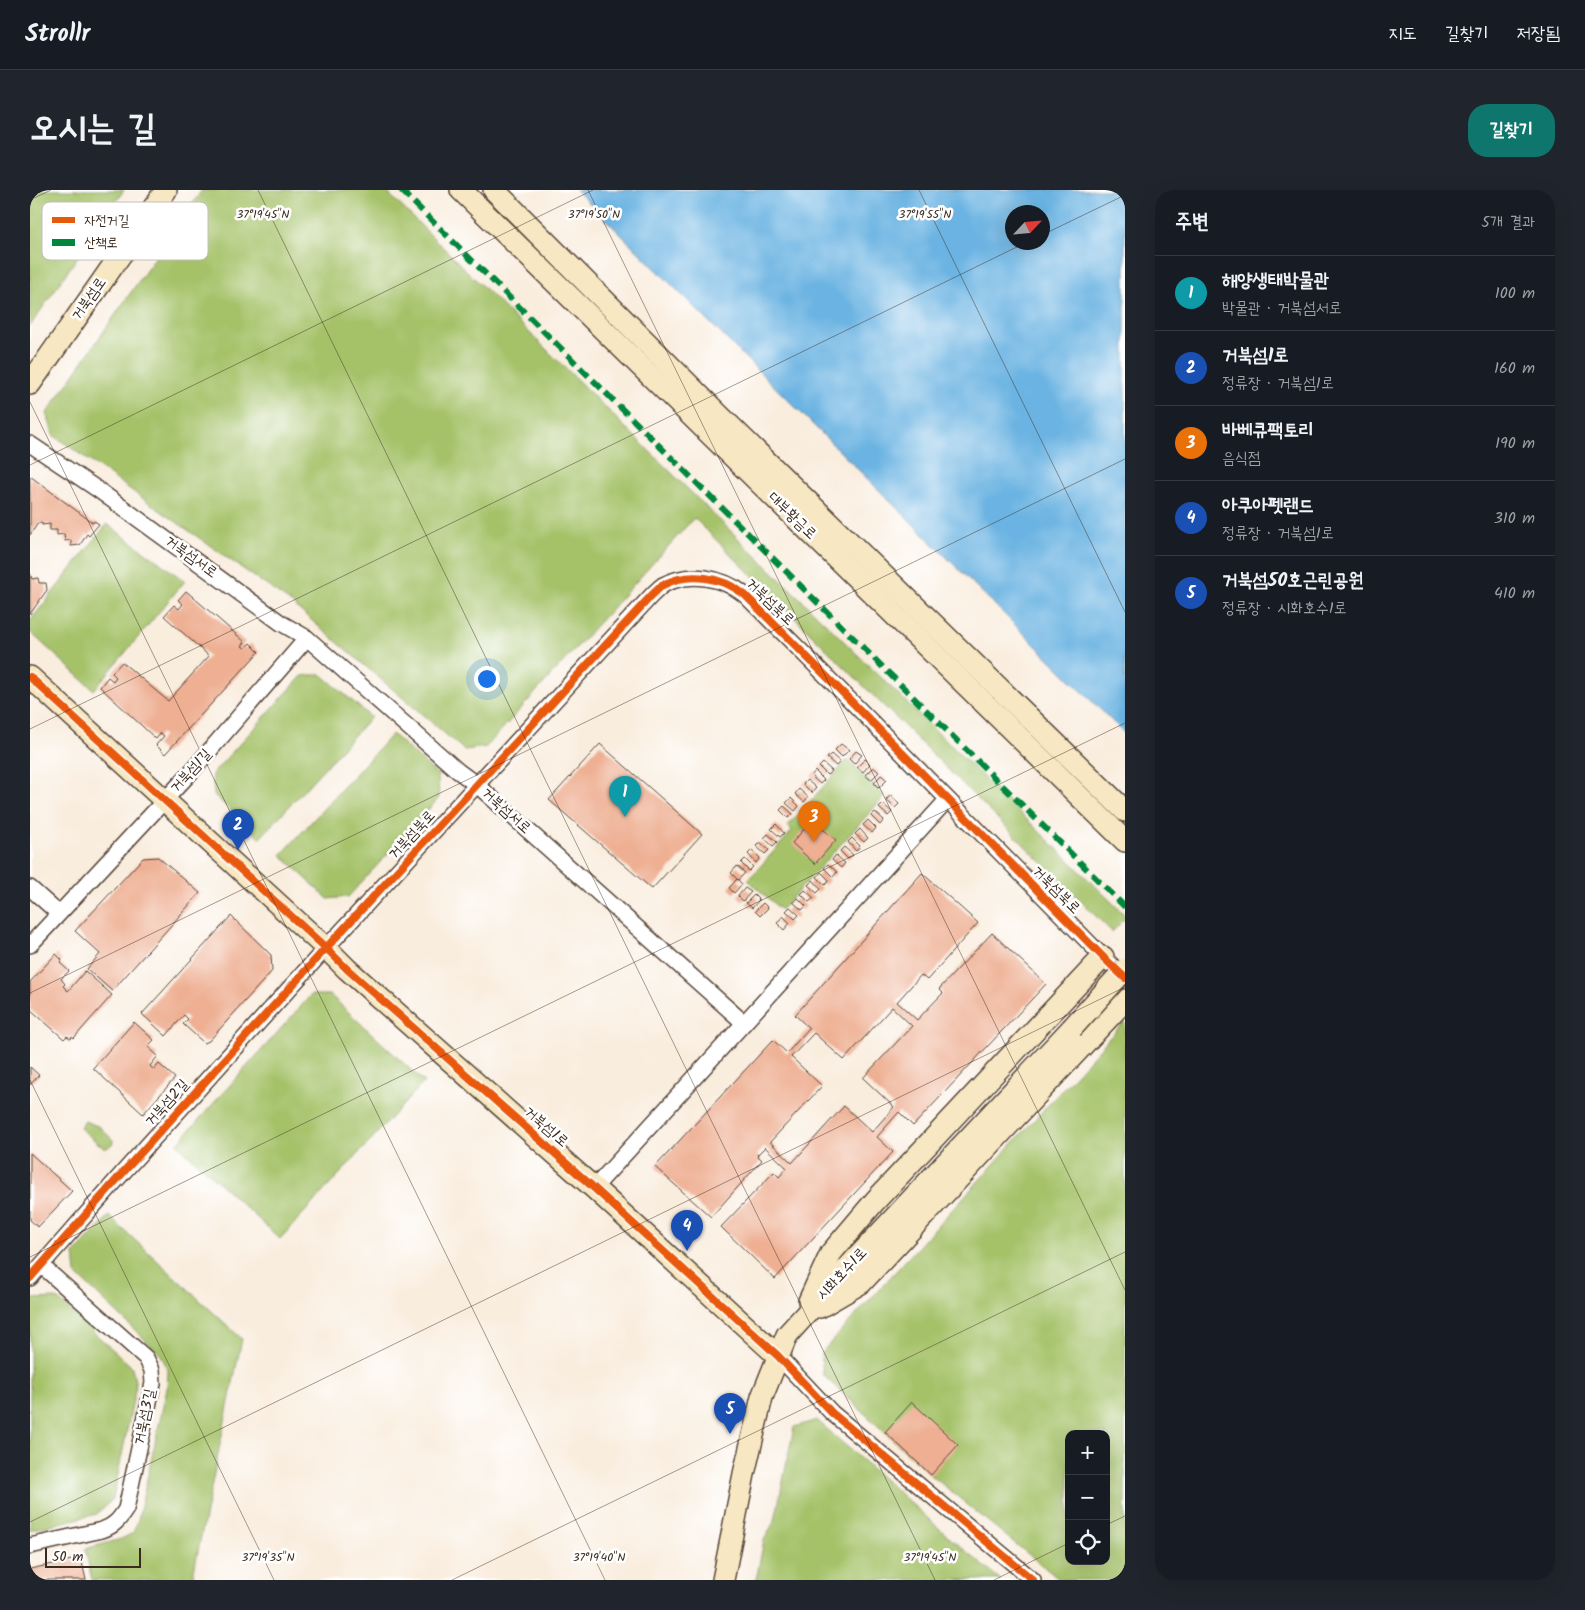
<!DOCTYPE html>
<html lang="ko">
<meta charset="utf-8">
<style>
:root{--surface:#171b24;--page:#20242c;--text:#f1f3f6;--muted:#9ea1a6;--line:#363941;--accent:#0f766e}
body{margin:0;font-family:Kalam,"Poor Story",sans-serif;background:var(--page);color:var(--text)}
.controls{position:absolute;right:15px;bottom:15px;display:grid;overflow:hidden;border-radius:10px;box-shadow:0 5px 20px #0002}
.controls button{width:45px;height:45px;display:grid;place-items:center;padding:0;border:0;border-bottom:1px solid var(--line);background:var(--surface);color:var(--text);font:25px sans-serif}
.compass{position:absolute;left:975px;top:15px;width:45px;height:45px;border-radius:50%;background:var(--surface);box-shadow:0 5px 20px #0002;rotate:64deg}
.scale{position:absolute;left:15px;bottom:12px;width:96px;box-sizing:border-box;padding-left:5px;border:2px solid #3b2a1e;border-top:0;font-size:14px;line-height:18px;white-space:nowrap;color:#3b2a1e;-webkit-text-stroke:4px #fff;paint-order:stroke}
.you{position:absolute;left:456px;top:488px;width:18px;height:18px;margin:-12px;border:4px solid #fff;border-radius:50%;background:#1a73e8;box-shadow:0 0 0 8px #1a73e833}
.badge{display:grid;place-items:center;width:32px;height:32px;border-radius:50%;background:var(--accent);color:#fff;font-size:16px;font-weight:700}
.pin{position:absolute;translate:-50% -41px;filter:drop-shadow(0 1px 2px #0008)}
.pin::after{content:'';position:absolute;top:26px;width:18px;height:15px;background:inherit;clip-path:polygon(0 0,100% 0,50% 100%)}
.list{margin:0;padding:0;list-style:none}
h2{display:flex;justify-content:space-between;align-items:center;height:65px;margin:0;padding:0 20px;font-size:21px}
h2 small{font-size:16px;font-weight:400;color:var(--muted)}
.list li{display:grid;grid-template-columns:32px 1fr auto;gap:15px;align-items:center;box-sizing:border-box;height:75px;padding:0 20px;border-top:1px solid var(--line)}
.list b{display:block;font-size:19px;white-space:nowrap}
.list p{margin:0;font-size:16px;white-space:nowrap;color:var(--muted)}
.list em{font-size:16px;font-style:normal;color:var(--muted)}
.icon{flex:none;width:28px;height:28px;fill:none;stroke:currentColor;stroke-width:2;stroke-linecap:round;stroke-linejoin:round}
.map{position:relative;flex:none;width:1095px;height:1390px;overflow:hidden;border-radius:20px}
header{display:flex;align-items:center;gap:30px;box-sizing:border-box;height:70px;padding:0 25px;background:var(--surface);border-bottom:1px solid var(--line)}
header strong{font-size:24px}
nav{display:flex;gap:28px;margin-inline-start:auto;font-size:18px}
.intro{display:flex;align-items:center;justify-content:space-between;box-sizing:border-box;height:120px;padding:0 30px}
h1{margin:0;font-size:35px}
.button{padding:12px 22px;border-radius:20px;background:var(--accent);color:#fff;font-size:18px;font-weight:700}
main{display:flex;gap:30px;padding:0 30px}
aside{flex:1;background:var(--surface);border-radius:20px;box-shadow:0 5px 20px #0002}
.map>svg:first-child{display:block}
.green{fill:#a5c269;stroke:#707644;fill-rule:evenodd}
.water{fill:#6ab3e2;stroke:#526e80;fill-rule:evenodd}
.building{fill:#eeaf92;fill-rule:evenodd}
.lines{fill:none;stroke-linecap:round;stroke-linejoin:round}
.street-casing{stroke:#58473b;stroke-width:18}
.secondary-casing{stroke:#58473b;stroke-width:24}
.street{stroke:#fff;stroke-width:15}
.secondary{stroke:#f7e8c3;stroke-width:21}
.secondary-bridge-casing{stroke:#58473b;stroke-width:24;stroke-linecap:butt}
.secondary-bridge{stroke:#f7e8c3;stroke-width:21}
.quiet{stroke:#00873e;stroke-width:6;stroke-dasharray:12 6;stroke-linecap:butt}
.cycleway-casing{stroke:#fff;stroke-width:11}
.cycleway{stroke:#e8590c;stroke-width:8}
.ticks{fill:none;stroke:#3b2a1e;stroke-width:1;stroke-opacity:0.45}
.labels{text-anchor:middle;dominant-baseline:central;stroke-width:5;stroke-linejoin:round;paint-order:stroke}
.street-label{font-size:15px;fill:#3b2a1e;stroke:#fff}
.key{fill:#fff;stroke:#c4bfbc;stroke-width:1}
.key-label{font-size:14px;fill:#3b2a1e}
.ticks-label{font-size:12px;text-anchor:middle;fill:#3b2a1e;stroke:#fff;stroke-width:5;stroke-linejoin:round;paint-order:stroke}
</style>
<header>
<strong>Strollr</strong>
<nav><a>지도</a><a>길찾기</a><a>저장됨</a></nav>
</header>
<div class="intro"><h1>오시는 길</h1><a class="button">길찾기</a></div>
<main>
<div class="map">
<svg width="1095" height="1390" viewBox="0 0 1095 1390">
<rect width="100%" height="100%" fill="#fff"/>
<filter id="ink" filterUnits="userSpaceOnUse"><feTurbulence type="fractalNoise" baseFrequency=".02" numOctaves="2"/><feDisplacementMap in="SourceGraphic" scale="10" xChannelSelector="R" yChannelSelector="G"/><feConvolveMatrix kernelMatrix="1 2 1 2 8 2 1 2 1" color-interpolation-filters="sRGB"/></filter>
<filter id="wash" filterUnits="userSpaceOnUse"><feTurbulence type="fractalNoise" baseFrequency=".0096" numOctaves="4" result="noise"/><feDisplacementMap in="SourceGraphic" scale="20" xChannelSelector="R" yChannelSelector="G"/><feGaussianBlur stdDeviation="1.12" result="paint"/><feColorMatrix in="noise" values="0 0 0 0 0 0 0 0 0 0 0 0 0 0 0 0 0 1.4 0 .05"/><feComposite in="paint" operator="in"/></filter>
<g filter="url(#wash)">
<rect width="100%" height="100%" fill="#f9edde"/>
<g class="green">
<path d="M0,0H94L0,136Z"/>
<path d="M172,0H355L674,315L1095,725V729L1082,742L664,328L456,557L434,560L260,412L23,245L17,223Z"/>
<path d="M77,334L155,391L64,500L0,442V431Z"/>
<path d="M291,484L341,527L230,648L184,605L182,584L272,486Z"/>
<path d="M362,544L408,585L409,608L318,707L298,709L251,665Z"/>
<path d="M817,570L855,606L751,720L718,690L762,641L758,636Z"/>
<path d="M281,805H300L394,892L250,1049L147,954Z"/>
<path d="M1093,833H1095V1390H1030L901,1285L793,1185L791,1163ZM1039,1244H1076V1371H1039Z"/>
<path d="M55,931L70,937L83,950V953L77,958H74L50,938Z"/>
<path d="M79,1026L212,1149L162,1390H62L55,1359L91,1349L103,1343L108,1330L137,1198L138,1180L131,1165L46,1084L44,1064Z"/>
<path d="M26,1108L102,1177L106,1196L83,1309L67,1324L0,1340V1112L3,1109Z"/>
<path d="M787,1230L920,1348L971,1390H726L734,1350L745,1330L764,1237Z"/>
</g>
<path class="water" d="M546,0H1095V544ZM982,22H1012V52H982Z"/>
<g id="blocks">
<g class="building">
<path d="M0,286L63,333L64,331L69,334L59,346L57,344L50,355L41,356V350L35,351L34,344L27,345V340H20V334L12,335V333H8L0,345Z"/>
<path d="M0,383L2,389L8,388L9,393H16L17,400L0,424Z"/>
<path d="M156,401L215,452L212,456L215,458L220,453L229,462L135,564L126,555L134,546L131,543L126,549L70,497L78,487L83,491L86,487L82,483L92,472L138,511L179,466L134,426L144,415L149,419L153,414L148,410Z"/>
<path d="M570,554L672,644L622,699L519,610Z"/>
<path d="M811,554L819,560L812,567L805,560Z"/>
<path d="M826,561L832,565L824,574L819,569Z"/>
<path d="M801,564L810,572L806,576L797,568Z"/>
<path d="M835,569L840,574L833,582L827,577Z"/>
<path d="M793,573L802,581L797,585L789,577Z"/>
<path d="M843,577L849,582L841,590L835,585Z"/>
<path d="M785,581L794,590L790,594L781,586Z"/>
<path d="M851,585L857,590L849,598L844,593Z"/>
<path d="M777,590L786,598L782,603L773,594Z"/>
<path d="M769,599L778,607L774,612L765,604Z"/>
<path d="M861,605L869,614L865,618L856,610Z"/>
<path d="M761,608L769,616L765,621L756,613Z"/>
<path d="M853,614L862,622L858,626L849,618Z"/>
<path d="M754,616L763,624L758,628L750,620Z"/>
<path d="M845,622L854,630L850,635L841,626Z"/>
<path d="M782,630L806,650L785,674L762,653Z"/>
<path d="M838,630L846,638L842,643L833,635Z"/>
<path d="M746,634L754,643L750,647L741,639Z"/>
<path d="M830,639L838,648L834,652L825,644Z"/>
<path d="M738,644L747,652L743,656L734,648Z"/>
<path d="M822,648L830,656L826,661L818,652Z"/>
<path d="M730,652L739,660L735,664L726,656Z"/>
<path d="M814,657L823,665L818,669L810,661Z"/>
<path d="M722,660L730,668L726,673L718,664Z"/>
<path d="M806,665L815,673L811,678L802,670Z"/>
<path d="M128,667L170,703L82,801L57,779L70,764L45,741L113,668Z"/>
<path d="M715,669L723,677L719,681L711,673Z"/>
<path d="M798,674L807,682L803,687L794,678Z"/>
<path d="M707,676L715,683L708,690L701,683Z"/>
<path d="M791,682L799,690L795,695L787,687Z"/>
<path d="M892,683L948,733L897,790L891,785L867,812L887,830L913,803L909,799L962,743L1016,794L883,936L869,922L847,947L863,962L745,1089L691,1037L744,982L749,987L757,978L735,957L727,965L732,970L681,1027L625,977L743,850L757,863L779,838L765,825ZM862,817L882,836L833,888L864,917L842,942L814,916L762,973L740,952L792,896L761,867L784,843L814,870Z"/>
<path d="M707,689L712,694L704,703L699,698Z"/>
<path d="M783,690L791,699L787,703L778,695Z"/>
<path d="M715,698L721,702L713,711L708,706Z"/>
<path d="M775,700L784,708L779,712L771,704Z"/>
<path d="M724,705L729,710L722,718L716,713Z"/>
<path d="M768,708L776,716L772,720L763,712Z"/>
<path d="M733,713L738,718L730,726L725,721Z"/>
<path d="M760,717L769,725L765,729L756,721Z"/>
<path d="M201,726L241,765L242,781L179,851L174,853L153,834L158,829L154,825L136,846L112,824Z"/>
<path d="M753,726L760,733L754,740L747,733Z"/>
<path d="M26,764L32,770L30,773L39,781L31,789L35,794L33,796L38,801L55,781L82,805L44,848L42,846L41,849L37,846L34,849L0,819V792Z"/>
<path d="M104,832L124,850L119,855V858L128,866L120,876L124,880L129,874L145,888L113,924L63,878Z"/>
<path d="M0,877L9,885L0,895Z"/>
<path d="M0,963L42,1001L8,1037L0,1030Z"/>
<path d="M882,1212L928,1255L901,1285L855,1242Z"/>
<path d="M51,1368L56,1390H0V1379Z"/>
</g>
</g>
</g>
<g filter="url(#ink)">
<use href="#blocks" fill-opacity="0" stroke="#58473b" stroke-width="1"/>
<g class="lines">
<defs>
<g id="street">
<path d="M0,254L67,299L251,433L277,448L428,581L447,595L714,833"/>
<path d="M0,698L28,723"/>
<path d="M0,755L161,582L277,448"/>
<path d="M564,998L917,610"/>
<path d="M0,1088L97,978L296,758L621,406C625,402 629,398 633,395C659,381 693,387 715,405L818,508L1073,767L1095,788"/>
<path d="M748,1166L802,1223L1003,1390"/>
<path d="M0,1356L72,1340C84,1336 89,1330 96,1319L123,1193L122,1180L116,1168L12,1076"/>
</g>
<g id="secondary">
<path d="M431,0L1095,651"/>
<path d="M464,0L690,226L1095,621"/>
<path d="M0,194L136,0"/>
<path d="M0,487L296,758L317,779L564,998L748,1166"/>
<path d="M779,1111L801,1063L845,1011L1073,767"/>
<path d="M790,1117L831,1093L1095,810"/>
<path d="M693,1390L714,1284L732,1207L757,1145L821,1074L1042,838"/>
</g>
</defs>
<use href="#street" class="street-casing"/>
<use href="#secondary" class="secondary-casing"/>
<use href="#street" class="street"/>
<use href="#secondary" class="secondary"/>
<defs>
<path id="secondary-bridge" d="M1042,838L1095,779"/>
</defs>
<use href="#secondary-bridge" class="secondary-bridge-casing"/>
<use href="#secondary-bridge" class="secondary-bridge"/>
<path class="quiet" d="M371,0L1095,717"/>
<defs>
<g id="cycleway">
<path d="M0,487L296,758L317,779L564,998L748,1166L802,1223L1003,1390"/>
<path d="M0,1088L97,978L296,758L621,406C625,402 629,398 633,395C659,381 693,387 715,405L818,508L1073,767L1095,788"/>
</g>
</defs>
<use href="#cycleway" class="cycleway-casing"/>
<use href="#cycleway" class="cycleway"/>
</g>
</g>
<path class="ticks" d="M228,0L905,1390M558,0L1095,1100M889,0L1095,422M0,10L21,0M1012,45L1095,5M0,212L575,1390M0,275L563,0M0,539L997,52M0,803L1095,269M0,890L244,1390M0,1067L1095,533M0,1332L1095,797M1076,1335L1095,1326M422,1390L1095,1062M964,1390L1039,1353"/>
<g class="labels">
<g class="street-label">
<text transform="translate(59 109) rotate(-55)">거북섬로</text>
<text transform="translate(762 326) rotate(44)">대부황금로</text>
<text transform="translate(161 367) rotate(36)">거북섬서로</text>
<text transform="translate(740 412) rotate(44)">거북섬북로</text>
<text transform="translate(161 581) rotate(-48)">거북섬1길</text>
<text transform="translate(476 621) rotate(42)">거북섬서로</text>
<text transform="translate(382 645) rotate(-47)">거북섬북로</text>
<text transform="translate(1026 700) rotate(45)">거북섬북로</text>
<text transform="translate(137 913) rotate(-48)">거북섬2길</text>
<text transform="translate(516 937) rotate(41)">거북섬1로</text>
<text transform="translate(812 1084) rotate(-47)">시화호수1로</text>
<text transform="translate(115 1227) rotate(-78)">거북섬3길</text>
</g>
</g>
<rect x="12" y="12" width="166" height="58" rx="8" class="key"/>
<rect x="22" y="27" width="23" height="6" fill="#e8590c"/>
<rect x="22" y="49" width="23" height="7" fill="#00873e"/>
<g class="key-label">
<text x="54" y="35">자전거길</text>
<text x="54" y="57">산책로</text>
</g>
<g class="ticks-label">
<text x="233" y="28">37°19'45"N</text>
<text x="564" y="28">37°19'50"N</text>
<text x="895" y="28">37°19'55"N</text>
<text x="238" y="1371">37°19'35"N</text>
<text x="569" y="1371">37°19'40"N</text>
<text x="900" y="1371">37°19'45"N</text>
</g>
</svg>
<div class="controls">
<button>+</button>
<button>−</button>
<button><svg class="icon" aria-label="locate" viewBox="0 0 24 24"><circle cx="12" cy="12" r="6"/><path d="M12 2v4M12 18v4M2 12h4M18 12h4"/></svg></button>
</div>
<svg class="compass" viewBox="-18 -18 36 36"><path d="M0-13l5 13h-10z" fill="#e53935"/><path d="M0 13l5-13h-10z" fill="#9ea1a6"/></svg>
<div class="scale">50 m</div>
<div class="you"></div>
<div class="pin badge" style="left:595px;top:627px;background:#0f9aa8">1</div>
<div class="pin badge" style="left:208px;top:660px;background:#1a4fb4">2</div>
<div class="pin badge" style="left:784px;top:652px;background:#e8710a">3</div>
<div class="pin badge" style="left:657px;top:1061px;background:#1a4fb4">4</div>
<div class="pin badge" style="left:700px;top:1244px;background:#1a4fb4">5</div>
</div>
<aside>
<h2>주변<small>5개 결과</small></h2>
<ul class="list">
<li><span class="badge" style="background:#0f9aa8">1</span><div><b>해양생태박물관</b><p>박물관 · 거북섬서로</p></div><em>100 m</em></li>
<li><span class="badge" style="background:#1a4fb4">2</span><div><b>거북섬1로</b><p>정류장 · 거북섬1로</p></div><em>160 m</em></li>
<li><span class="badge" style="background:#e8710a">3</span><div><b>바베큐팩토리</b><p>음식점</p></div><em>190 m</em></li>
<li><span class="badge" style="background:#1a4fb4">4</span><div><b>아쿠아펫랜드</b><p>정류장 · 거북섬1로</p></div><em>310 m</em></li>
<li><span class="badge" style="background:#1a4fb4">5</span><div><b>거북섬50호근린공원</b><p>정류장 · 시화호수1로</p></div><em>410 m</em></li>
</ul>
</aside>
</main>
